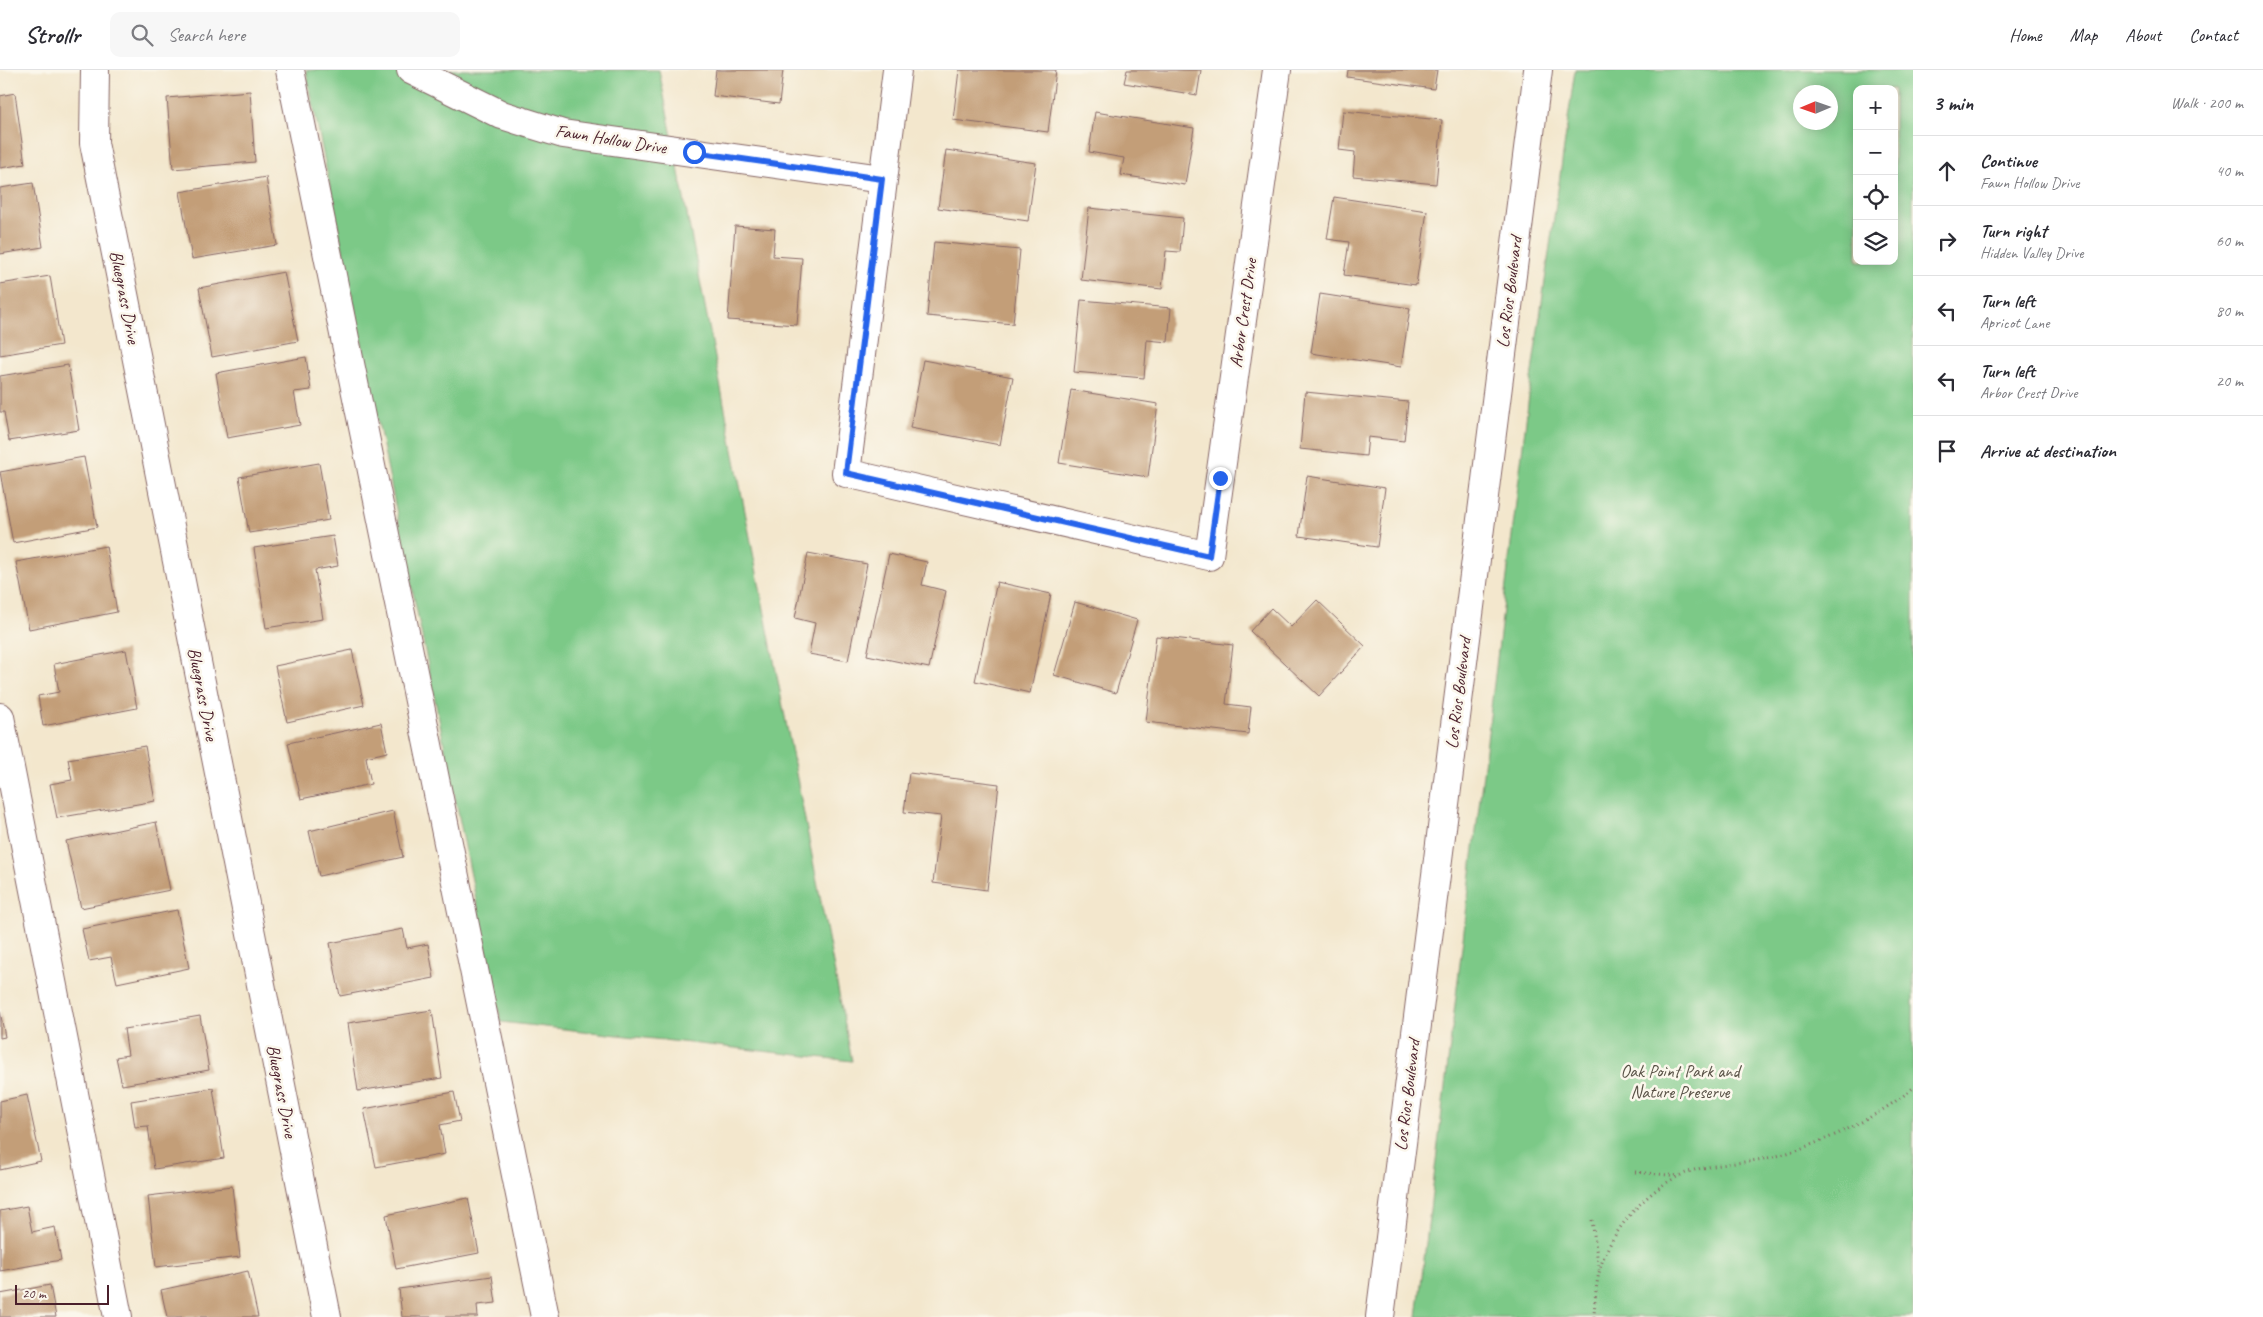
<!DOCTYPE html>
<meta charset="utf-8">
<style>
:root{--surface:#fff;--page:#f7f7f7;--text:#2b2b33;--muted:#7c7c81;--line:#e1e1e2}
body{margin:0;font-family:Caveat,sans-serif;background:var(--page);color:var(--text)}
.controls{position:absolute;right:15px;top:15px;display:grid;overflow:hidden;border-radius:10px;box-shadow:0 2px 12px #0003}
.controls button{width:45px;height:45px;display:grid;place-items:center;padding:0;border:0;border-bottom:1px solid var(--line);background:var(--surface);color:var(--text);font:25px sans-serif}
.compass{position:absolute;left:1793px;top:15px;width:45px;height:45px;border-radius:50%;background:var(--surface);box-shadow:0 2px 12px #0003;rotate:268deg}
.scale{position:absolute;left:15px;bottom:12px;width:94px;box-sizing:border-box;padding-left:5px;border:2px solid #4a1f2b;border-top:0;font-size:14px;line-height:18px;white-space:nowrap;color:#4a1f2b;-webkit-text-stroke:4px #fbf7ec;paint-order:stroke}
.stop{position:absolute;width:15px;height:15px;margin:-11px;border:4px solid #2563eb;border-radius:50%;background:#fff}
.stop.end{background:#2563eb;border-color:#fff;box-shadow:0 1px 5px #0008}
.list{margin:0;padding:0;list-style:none}
h2{display:flex;justify-content:space-between;align-items:center;height:65px;margin:0;padding:0 20px;font-size:21px}
h2 small{font-size:16px;font-weight:400;color:var(--muted)}
.list li{display:grid;grid-template-columns:32px 1fr auto;gap:15px;align-items:center;box-sizing:border-box;height:70px;padding:0 20px;border-top:1px solid var(--line)}
.list b{display:block;font-size:19px;white-space:nowrap}
.list p{margin:0;font-size:16px;white-space:nowrap;color:var(--muted)}
.list em{font-size:16px;font-style:normal;color:var(--muted)}
.icon{flex:none;width:28px;height:28px;fill:none;stroke:currentColor;stroke-width:2;stroke-linecap:round;stroke-linejoin:round}
.map{position:relative;flex:none;width:1913px;height:1247px;overflow:hidden}
header{display:flex;align-items:center;gap:30px;box-sizing:border-box;height:70px;padding:0 25px;background:var(--surface);border-bottom:1px solid var(--line)}
header strong{font-size:24px}
nav{display:flex;gap:28px;margin-inline-start:auto;font-size:18px}
.search{width:350px;height:45px;background:var(--page);display:flex;align-items:center;gap:12px;box-sizing:border-box;padding:0 18px;border-radius:10px;color:var(--muted);font-size:19px}
main{display:flex}
aside{flex:1;background:var(--surface)}
.map>svg:first-child{display:block}
.green{fill:#7cc987;stroke:#637459;fill-rule:evenodd}
.building{fill:#c39e78}
.lines{fill:none;stroke-linecap:round;stroke-linejoin:round}
.minor-casing{stroke:#856564;stroke-width:30}
.path{stroke:#856564;stroke-width:3;stroke-dasharray:1 4;stroke-linecap:butt}
.minor{stroke:#fff;stroke-width:28}
.route{stroke:#2563eb;stroke-width:6}
.labels{text-anchor:middle;dominant-baseline:central;stroke-width:5;stroke-linejoin:round;paint-order:stroke}
.street-label{font-size:18px;fill:#4a1f2b;stroke:#fbf7ec}
.park-label{font-size:18px;fill:#595247;stroke:#fbf7ec}
</style>
<header>
<strong>Strollr</strong>
<div class="search"><svg class="icon" aria-label="search" viewBox="0 0 24 24"><circle cx="10" cy="10" r="6"/><path d="M15 15l6 6"/></svg>Search here</div>
<nav><a>Home</a><a>Map</a><a>About</a><a>Contact</a></nav>
</header>
<main>
<div class="map">
<svg width="1913" height="1247" viewBox="0 0 1913 1247">
<rect width="100%" height="100%" fill="#fbf7ec"/>
<filter id="ink" filterUnits="userSpaceOnUse"><feTurbulence type="fractalNoise" baseFrequency=".02" numOctaves="2"/><feDisplacementMap in="SourceGraphic" scale="10" xChannelSelector="R" yChannelSelector="G"/><feConvolveMatrix kernelMatrix="1 2 1 2 8 2 1 2 1" color-interpolation-filters="sRGB"/></filter>
<filter id="wash" filterUnits="userSpaceOnUse"><feTurbulence type="fractalNoise" baseFrequency=".0096" numOctaves="4" result="noise"/><feDisplacementMap in="SourceGraphic" scale="20" xChannelSelector="R" yChannelSelector="G"/><feGaussianBlur stdDeviation="1.12" result="paint"/><feColorMatrix in="noise" values="0 0 0 0 0 0 0 0 0 0 0 0 0 0 0 0 0 1.4 0 .05"/><feComposite in="paint" operator="in"/></filter>
<g filter="url(#wash)">
<rect width="100%" height="100%" fill="#f3e7cd"/>
<g class="green">
<path d="M306,0H659L852,991L501,952Z"/>
<path d="M1575,0H1913V1247H1417L1531,309ZM1857,19H1894V191H1857ZM1800,22H1830V52H1800Z"/>
</g>
<g id="blocks">
<g class="building">
<path d="M716,0H783L779,34L713,26Z"/>
<path d="M959,0H1056L1048,62L953,50Z"/>
<path d="M1127,0H1201L1197,25L1124,13Z"/>
<path d="M1348,0H1437L1434,19L1347,7Z"/>
<path d="M250,21L255,92L173,99L167,28Z"/>
<path d="M15,23L25,94L0,98V26Z"/>
<path d="M1343,41L1442,50L1436,114L1353,106L1355,82L1339,80Z"/>
<path d="M1095,42L1194,58L1185,115L1121,105L1124,88L1089,82Z"/>
<path d="M946,80L1036,93L1028,151L938,138Z"/>
<path d="M266,107L277,175L192,189L180,122Z"/>
<path d="M33,113L43,177L0,184V118Z"/>
<path d="M1334,127L1427,141L1416,215L1344,205L1349,172L1327,169Z"/>
<path d="M1089,138L1183,148L1180,182L1166,181L1162,219L1081,210Z"/>
<path d="M735,156L775,159L773,186L802,188L797,255L728,250Z"/>
<path d="M934,172L1020,180L1013,254L927,246Z"/>
<path d="M284,202L298,271L212,287L199,218Z"/>
<path d="M50,206L61,275L0,285V214Z"/>
<path d="M1320,224L1410,238L1401,297L1311,283Z"/>
<path d="M1081,230L1171,238L1168,272L1147,270L1144,308L1074,302Z"/>
<path d="M306,287L311,320L294,322L300,355L227,368L216,303Z"/>
<path d="M923,290L1013,307L1000,375L910,358Z"/>
<path d="M68,295L79,360L9,371L4,342H0V306Z"/>
<path d="M1071,320L1158,334L1148,407L1059,393Z"/>
<path d="M1305,322L1408,332L1404,371L1368,367L1366,386L1300,379Z"/>
<path d="M84,387L97,457L13,473L0,402Z"/>
<path d="M319,393L329,450L249,463L239,407Z"/>
<path d="M1307,406L1385,418L1377,477L1299,466Z"/>
<path d="M333,466L338,496L315,500L323,549L266,558L254,478Z"/>
<path d="M106,476L117,542L29,559L16,492Z"/>
<path d="M808,483L867,494L848,591L809,584L815,553L795,548Z"/>
<path d="M889,484L927,492L922,515L946,521L929,598L867,585Z"/>
<path d="M997,512L1051,524L1030,623L975,611Z"/>
<path d="M1317,530L1365,576L1319,626L1250,561L1271,538L1291,557Z"/>
<path d="M1075,532L1137,550L1116,623L1054,605Z"/>
<path d="M1156,566L1233,575L1226,634L1251,637L1248,664L1146,652Z"/>
<path d="M126,580L137,638L43,656L38,626L59,622L54,594Z"/>
<path d="M352,580L364,635L287,652L275,596Z"/>
<path d="M381,653L387,682L366,687L371,714L301,729L288,673Z"/>
<path d="M145,676L155,731L57,748L50,714L72,710L68,689Z"/>
<path d="M909,703L999,714L987,820L933,813L941,746L904,742Z"/>
<path d="M393,741L403,787L319,806L309,761Z"/>
<path d="M156,752L170,820L81,838L66,771Z"/>
<path d="M177,840L189,898L117,913L111,887L89,891L82,859Z"/>
<path d="M403,859L407,878L428,874L434,908L340,926L330,873Z"/>
<path d="M432,940L442,1008L358,1021L348,953Z"/>
<path d="M0,941L5,967L0,968Z"/>
<path d="M200,946L209,1000L122,1015L116,987L128,985L124,959Z"/>
<path d="M213,1018L224,1088L154,1099L148,1056L135,1057L131,1031Z"/>
<path d="M454,1022L460,1051L440,1055L445,1084L376,1097L364,1039Z"/>
<path d="M27,1025L41,1091L0,1100V1031Z"/>
<path d="M232,1116L240,1187L156,1197L148,1126Z"/>
<path d="M468,1128L479,1183L396,1199L386,1145Z"/>
<path d="M27,1136L32,1162L55,1157L61,1190L0,1201V1141Z"/>
<path d="M248,1201L258,1247H167L161,1220Z"/>
<path d="M492,1206L496,1233L477,1235L478,1247H402L399,1219Z"/>
<path d="M50,1215L56,1247H0V1224Z"/>
</g>
</g>
</g>
<g filter="url(#ink)">
<use href="#blocks" fill-opacity="0" stroke="#856564" stroke-width="1"/>
<g class="lines">
<defs>
<g id="minor">
<path d="M95,0L94,73L327,1247"/>
<path d="M290,0L545,1247"/>
<path d="M411,0L502,45L563,64L882,109"/>
<path d="M897,0L846,403L1209,486L1277,0"/>
<path d="M0,647L118,1247"/>
<path d="M1380,1247L1538,0"/>
</g>
</defs>
<use href="#minor" class="minor-casing"/>
<g class="path">
<path d="M1635,1102L1680,1106"/>
<path d="M1592,1150L1599,1200"/>
<path d="M1594,1247C1595,1225 1597,1200 1607,1180C1625,1143 1661,1107 1702,1098C1729,1093 1755,1092 1781,1085C1827,1071 1875,1049 1913,1018"/>
</g>
<use href="#minor" class="minor"/>
</g>
</g>
<g class="lines" filter="url(#ink)">
<path class="route" d="M694,82L882,109L846,403L1209,486L1220,408"/>
</g>
<g class="labels">
<g class="street-label">
<text transform="translate(611 69) rotate(9)">Fawn Hollow Drive</text>
<text transform="translate(1509 222) rotate(-83)">Los Rios Boulevard</text>
<text transform="translate(125 227) rotate(79)">Bluegrass Drive</text>
<text transform="translate(1243 243) rotate(-82)">Arbor Crest Drive</text>
<text transform="translate(1458 623) rotate(-83)">Los Rios Boulevard</text>
<text transform="translate(203 624) rotate(79)">Bluegrass Drive</text>
<text transform="translate(282 1021) rotate(79)">Bluegrass Drive</text>
<text transform="translate(1407 1025) rotate(-83)">Los Rios Boulevard</text>
</g>
<g class="park-label">
<text x="1680" y="1001">Oak Point Park and<tspan x="1680" dy="21">Nature Preserve</tspan></text>
</g>
</g>
</svg>
<div class="controls">
<button>+</button>
<button>−</button>
<button><svg class="icon" aria-label="locate" viewBox="0 0 24 24"><circle cx="12" cy="12" r="6"/><path d="M12 2v4M12 18v4M2 12h4M18 12h4"/></svg></button>
<button><svg class="icon" aria-label="layers" viewBox="0 0 24 24"><path d="M12 4l9 5-9 5-9-5zM3 14l9 5 9-5"/></svg></button>
</div>
<svg class="compass" viewBox="-18 -18 36 36"><path d="M0-13l5 13h-10z" fill="#e53935"/><path d="M0 13l5-13h-10z" fill="#7c7c81"/></svg>
<div class="scale">20 m</div>
<div class="stop" style="left:694px;top:82px"></div>
<div class="stop end" style="left:1220px;top:408px"></div>
</div>
<aside>
<h2>3 min<small>Walk · 200 m</small></h2>
<ul class="list">
<li><svg class="icon" aria-label="ahead" viewBox="0 0 24 24"><path d="M12 20V5M6 11l6-6 6 6"/></svg><div><b>Continue</b><p>Fawn Hollow Drive</p></div><em>40 m</em></li>
<li><svg class="icon" aria-label="right" viewBox="0 0 24 24"><path d="M7 20v-9h11M14 6l5 5-5 5"/></svg><div><b>Turn right</b><p>Hidden Valley Drive</p></div><em>60 m</em></li>
<li><svg class="icon" aria-label="left" viewBox="0 0 24 24"><path d="M17 20v-9H6M10 6l-5 5 5 5"/></svg><div><b>Turn left</b><p>Apricot Lane</p></div><em>80 m</em></li>
<li><svg class="icon" aria-label="left" viewBox="0 0 24 24"><path d="M17 20v-9H6M10 6l-5 5 5 5"/></svg><div><b>Turn left</b><p>Arbor Crest Drive</p></div><em>20 m</em></li>
<li><svg class="icon" aria-label="arrive" viewBox="0 0 24 24"><path d="M6 21V4h12l-3 4 3 4H6"/></svg><div><b>Arrive at destination</b></div></li>
</ul>
</aside>
</main>
